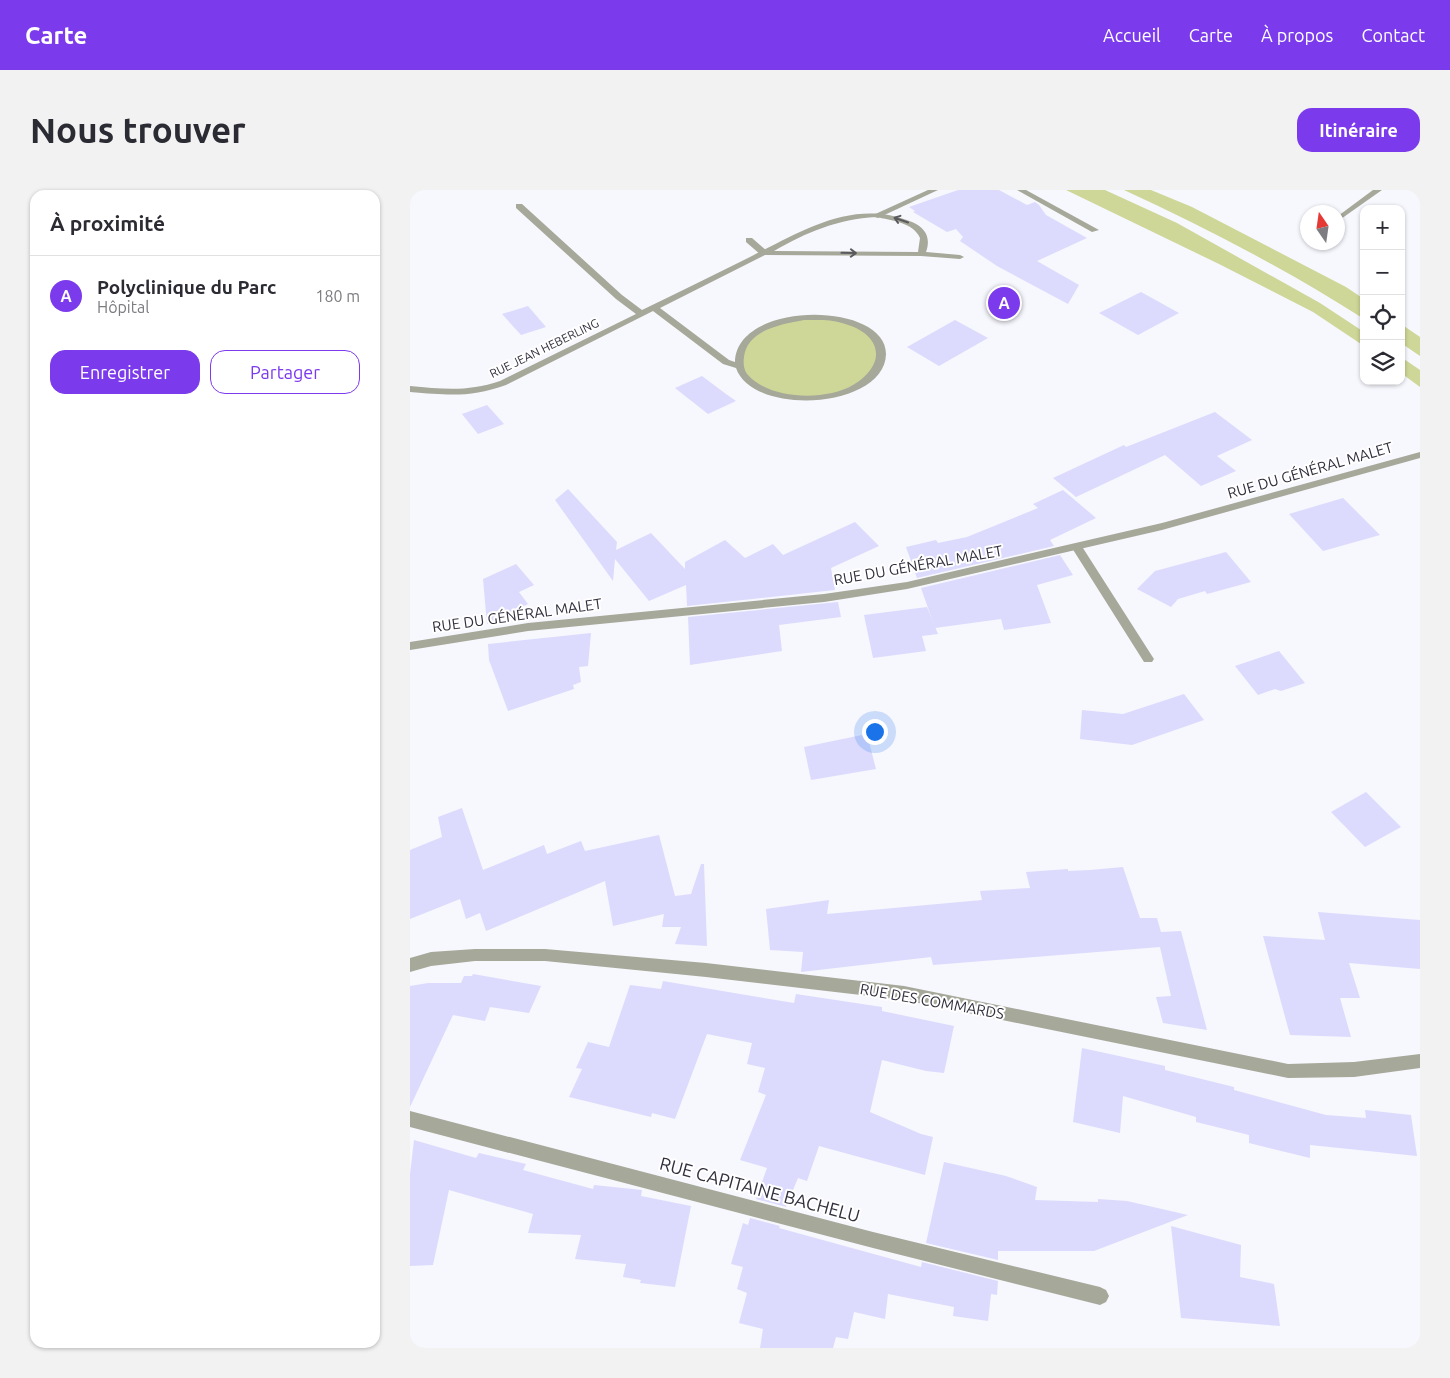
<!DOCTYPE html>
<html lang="fr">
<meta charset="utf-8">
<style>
:root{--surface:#fff;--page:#f2f2f3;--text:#2b2b33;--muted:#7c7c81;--line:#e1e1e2;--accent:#7c3aed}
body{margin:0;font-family:Ubuntu,sans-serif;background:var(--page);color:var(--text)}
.controls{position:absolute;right:15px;top:15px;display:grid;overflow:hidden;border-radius:10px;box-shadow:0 1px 4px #0004}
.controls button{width:45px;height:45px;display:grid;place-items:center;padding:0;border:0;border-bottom:1px solid var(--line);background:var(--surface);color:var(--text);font:25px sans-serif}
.compass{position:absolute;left:890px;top:15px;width:45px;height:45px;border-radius:50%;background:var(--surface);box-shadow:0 1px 4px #0004;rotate:347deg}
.you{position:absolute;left:464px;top:541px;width:18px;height:18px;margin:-12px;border:4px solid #fff;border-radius:50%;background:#1a73e8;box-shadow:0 0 0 8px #1a73e833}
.badge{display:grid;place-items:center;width:32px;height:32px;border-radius:50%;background:var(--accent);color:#fff;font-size:16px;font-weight:700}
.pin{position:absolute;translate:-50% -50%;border:2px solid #fff;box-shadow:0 1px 5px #0006}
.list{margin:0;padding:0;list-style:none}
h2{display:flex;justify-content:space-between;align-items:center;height:65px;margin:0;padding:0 20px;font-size:21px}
h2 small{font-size:16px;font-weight:400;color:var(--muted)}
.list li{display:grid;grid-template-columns:32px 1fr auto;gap:15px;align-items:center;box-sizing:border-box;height:80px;padding:0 20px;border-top:1px solid var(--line)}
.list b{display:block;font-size:19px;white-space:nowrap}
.list p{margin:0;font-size:16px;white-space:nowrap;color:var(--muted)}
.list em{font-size:16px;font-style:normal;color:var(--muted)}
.actions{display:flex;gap:10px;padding:15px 20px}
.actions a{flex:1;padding:11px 0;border:1px solid var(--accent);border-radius:15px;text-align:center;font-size:18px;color:var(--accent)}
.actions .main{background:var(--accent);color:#fff}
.icon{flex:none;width:28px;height:28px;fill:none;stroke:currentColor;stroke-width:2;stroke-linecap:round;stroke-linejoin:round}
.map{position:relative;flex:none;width:1010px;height:1158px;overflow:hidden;border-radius:15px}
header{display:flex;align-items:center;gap:30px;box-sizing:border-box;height:70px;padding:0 25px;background:var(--accent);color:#fff}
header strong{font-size:24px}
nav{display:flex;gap:28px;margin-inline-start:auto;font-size:18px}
.intro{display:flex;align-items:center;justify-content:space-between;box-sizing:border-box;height:120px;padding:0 30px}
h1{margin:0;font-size:35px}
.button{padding:12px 22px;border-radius:15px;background:var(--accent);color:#fff;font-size:18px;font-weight:700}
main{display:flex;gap:30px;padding:0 30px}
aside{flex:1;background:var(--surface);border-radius:15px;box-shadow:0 1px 4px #0004}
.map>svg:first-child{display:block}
.green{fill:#ced797}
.building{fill:#dcdbfd}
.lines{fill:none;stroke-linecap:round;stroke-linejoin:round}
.service{fill:#a6a899;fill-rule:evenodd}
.minor{fill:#a6a899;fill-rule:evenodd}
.tertiary{fill:#a6a899;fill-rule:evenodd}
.oneway{stroke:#5a5a5e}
.labels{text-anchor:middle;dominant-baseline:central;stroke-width:4;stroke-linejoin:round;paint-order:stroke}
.far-street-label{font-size:12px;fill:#31303e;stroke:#fff}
.street-label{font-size:15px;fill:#31303e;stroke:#fff}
.near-street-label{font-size:18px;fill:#31303e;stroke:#fff}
</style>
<header>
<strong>Carte</strong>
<nav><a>Accueil</a><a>Carte</a><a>À propos</a><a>Contact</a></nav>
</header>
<div class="intro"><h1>Nous trouver</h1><a class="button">Itinéraire</a></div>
<main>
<aside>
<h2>À proximité<small></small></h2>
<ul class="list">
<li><span class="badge">A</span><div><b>Polyclinique du Parc</b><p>Hôpital</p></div><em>180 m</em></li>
</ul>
<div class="actions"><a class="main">Enregistrer</a><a>Partager</a></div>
</aside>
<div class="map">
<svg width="1010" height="1158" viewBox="0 0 1010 1158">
<rect width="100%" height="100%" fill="#f7f7fe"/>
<g class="green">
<path d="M656,0H695L767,33L910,113L954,142V156L903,122L809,74Z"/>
<path d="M714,0H741L782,17L936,97L954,109V129C877,80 797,38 714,0Z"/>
<path d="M417,127L456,139L473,163L459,189L419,206H371L336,189L329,162L338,150L372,131Z"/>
<path d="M991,134L1010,147V166L991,153Z"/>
<path d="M991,167L1010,180V197L991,183Z"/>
</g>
<g class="building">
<path d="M548,0H589L617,15L625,12L629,15L636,25L677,48L627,71L669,95L658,114L587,76L550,51L553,47L546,39L537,42L503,22L505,21L499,17Z"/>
<path d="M731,102L769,123L728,145L689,123Z"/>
<path d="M118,116L136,137L111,145L92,124Z"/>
<path d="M545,130L578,148L529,176L497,157Z"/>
<path d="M292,186L316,204L326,211L298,224L265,198Z"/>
<path d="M77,215L94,234L68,244L52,224Z"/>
<path d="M805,222L842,250L807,266L826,281L791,296L755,265L666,307L643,288L714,255L716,257Z"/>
<path d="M158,299L207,352L206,360L241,343L275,379V372L315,350L335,368L363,354L373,365L445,332L469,356L421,378L425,400L277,416L276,395L239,411L205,369L203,391L145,310Z"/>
<path d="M653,300L686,328L640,350L644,356L507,388L496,357L526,350L528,353L557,347L628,318L623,314Z"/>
<path d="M933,308L970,345L913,361L879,324Z"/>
<path d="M816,362L841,392L797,404L795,401L768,409L761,417L727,399L745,381Z"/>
<path d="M650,365L663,385L627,395L641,433L594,440L591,429L525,438L511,398Z"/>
<path d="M106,374L124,395L109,402L118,414L77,434L73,389Z"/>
<path d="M428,412L431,427L369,435L372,461L280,475L278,427Z"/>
<path d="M517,417L528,444L512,446L516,461L463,468L454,425Z"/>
<path d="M181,443L178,476L169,477L171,492L163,495L164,499L98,521L79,470L78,454Z"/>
<path d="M869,461L895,493L871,501L865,499L848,505L825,476Z"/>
<path d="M774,504L794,530L722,555L670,549L672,520L713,524Z"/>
<path d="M457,544L466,579L401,590L394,557Z"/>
<path d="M956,602L991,637L955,657L921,622Z"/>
<path d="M52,618L73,680L134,655L137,664L171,651L175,661L249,645L265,706L281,704L291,674H294L297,756L265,754L271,737H252L254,724L203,736L195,691L76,741L70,723L56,729L50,709L0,729V660L32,647L28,627Z"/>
<path d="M713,677L730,728H747L751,742L771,741L797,840L753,833L746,807L761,806L750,757L523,775L521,767L391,782L393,762L360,760L356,719L419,710L417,724L572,710L570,701L620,698L616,682L658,679V681L680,680Z"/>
<path d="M908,722L1010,730V779L939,773L950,808H930L941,847L880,845L853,746L915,750Z"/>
<path d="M63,784L131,796L119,823L80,817L75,831L43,825L0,917V796L18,793H51L54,786H62Z"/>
<path d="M253,791L384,813L386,804L472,817V821L544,836L534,883L516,881L472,870L460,922L511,944L523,947L515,985L409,956L397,991L388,988L376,1017L346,1009L357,978L330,970L356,905L348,902L355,878L337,874L342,853L297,844L265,929L242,923L241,927L159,907L172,879L166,878L178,852L199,857L220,795L251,799Z"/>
<path d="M672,858L755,876V880L824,897V900L916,925L956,928L955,920L1001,925L1007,966L900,955V968L839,953V945L786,932V927L713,906L710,943L663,932Z"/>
<path d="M4,950L66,968L69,963L116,974L113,980L183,999L184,995L232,1000L231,1006L281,1016L265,1097L230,1093L231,1090L213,1087L216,1074L165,1069L171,1045L118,1043L123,1024L39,1000L23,1075L0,1076V984Z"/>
<path d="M534,972L596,986L627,997L625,1010L688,1012V1009L717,1011L778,1025L684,1061H588V1070L516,1053Z"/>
<path d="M340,1028L370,1036L369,1038L511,1077L512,1072L588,1091L587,1105L581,1104L578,1131L543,1126L544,1117L478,1104L475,1129L444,1122L438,1149L426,1147L423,1158H350L353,1139L329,1133L337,1103L327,1099L333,1077L321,1074L333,1033L338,1035Z"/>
<path d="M761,1036L831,1055L830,1087L864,1094L870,1136L771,1128Z"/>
</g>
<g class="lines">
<g class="service">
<path d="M518,0H528L468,28L461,26Z"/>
<path d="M607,0H616L689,40L682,42Z"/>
<path d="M336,48H342L357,61V65H351L336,52Z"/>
<path d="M667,354L671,355L742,466L744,469L742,472H734L662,358Z"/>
</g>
<g class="minor">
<path d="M963,0H972L928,31V26Z"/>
<path d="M106,14H112L212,105L232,120C268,103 303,85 338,68C390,42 443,7 502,32C516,38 521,48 516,62L550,65L554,67L550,69L511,66L355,65L250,118L319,170L325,172C326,110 476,111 476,164C475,219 343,227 326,178L313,174L243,121L96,195C60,208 38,205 0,202V196C33,199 58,202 90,191L226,124L206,109L106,18ZM466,27C481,30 504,33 510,48L508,62L364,61C397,42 428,29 466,27ZM394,130C407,130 420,129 432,133C471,143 479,173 443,195C416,211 360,210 338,185C334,181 333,173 334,167C337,140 372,134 394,130Z"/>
<path d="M1010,262V268L752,340L497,399L414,412L118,441L0,460V452L118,433L414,404L497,392L752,333Z"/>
<path d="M0,921L463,1042L690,1097L696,1100L699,1106L696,1112L690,1115L463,1058L0,937Z"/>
</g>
<path class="tertiary" d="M65,759H135L296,773L494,796L878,874L944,872L1010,864V878L944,887L878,888L494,810L296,787L135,771H65L21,776L0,782V768L21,762Z"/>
</g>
<defs><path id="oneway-shaft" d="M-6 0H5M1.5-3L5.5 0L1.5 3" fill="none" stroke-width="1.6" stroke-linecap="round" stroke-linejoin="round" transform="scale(1.25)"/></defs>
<g class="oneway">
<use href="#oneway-shaft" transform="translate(491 30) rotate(-161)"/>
<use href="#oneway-shaft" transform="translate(439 63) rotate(1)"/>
</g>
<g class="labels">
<g class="far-street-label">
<text transform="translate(134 158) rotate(-26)">RUE JEAN HEBERLING</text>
</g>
<g class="street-label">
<text transform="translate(900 280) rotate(-16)">RUE DU GÉNÉRAL MALET</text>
<text transform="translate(508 375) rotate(-10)">RUE DU GÉNÉRAL MALET</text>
<text transform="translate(107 425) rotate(-8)">RUE DU GÉNÉRAL MALET</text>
<text transform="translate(522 811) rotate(10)">RUE DES COMMARDS</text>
</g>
<g class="near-street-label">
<text transform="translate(350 999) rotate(15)">RUE CAPITAINE BACHELU</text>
</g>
</g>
</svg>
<div class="controls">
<button>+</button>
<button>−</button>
<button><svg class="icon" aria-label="locate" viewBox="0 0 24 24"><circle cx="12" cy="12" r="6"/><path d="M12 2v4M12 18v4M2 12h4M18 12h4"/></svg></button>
<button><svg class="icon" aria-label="layers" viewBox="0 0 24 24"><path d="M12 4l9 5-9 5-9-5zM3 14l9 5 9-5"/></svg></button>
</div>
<svg class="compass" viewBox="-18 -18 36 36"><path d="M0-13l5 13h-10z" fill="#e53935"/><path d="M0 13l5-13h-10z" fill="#7c7c81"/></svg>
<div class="you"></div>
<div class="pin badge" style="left:594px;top:113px">A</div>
</div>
</main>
